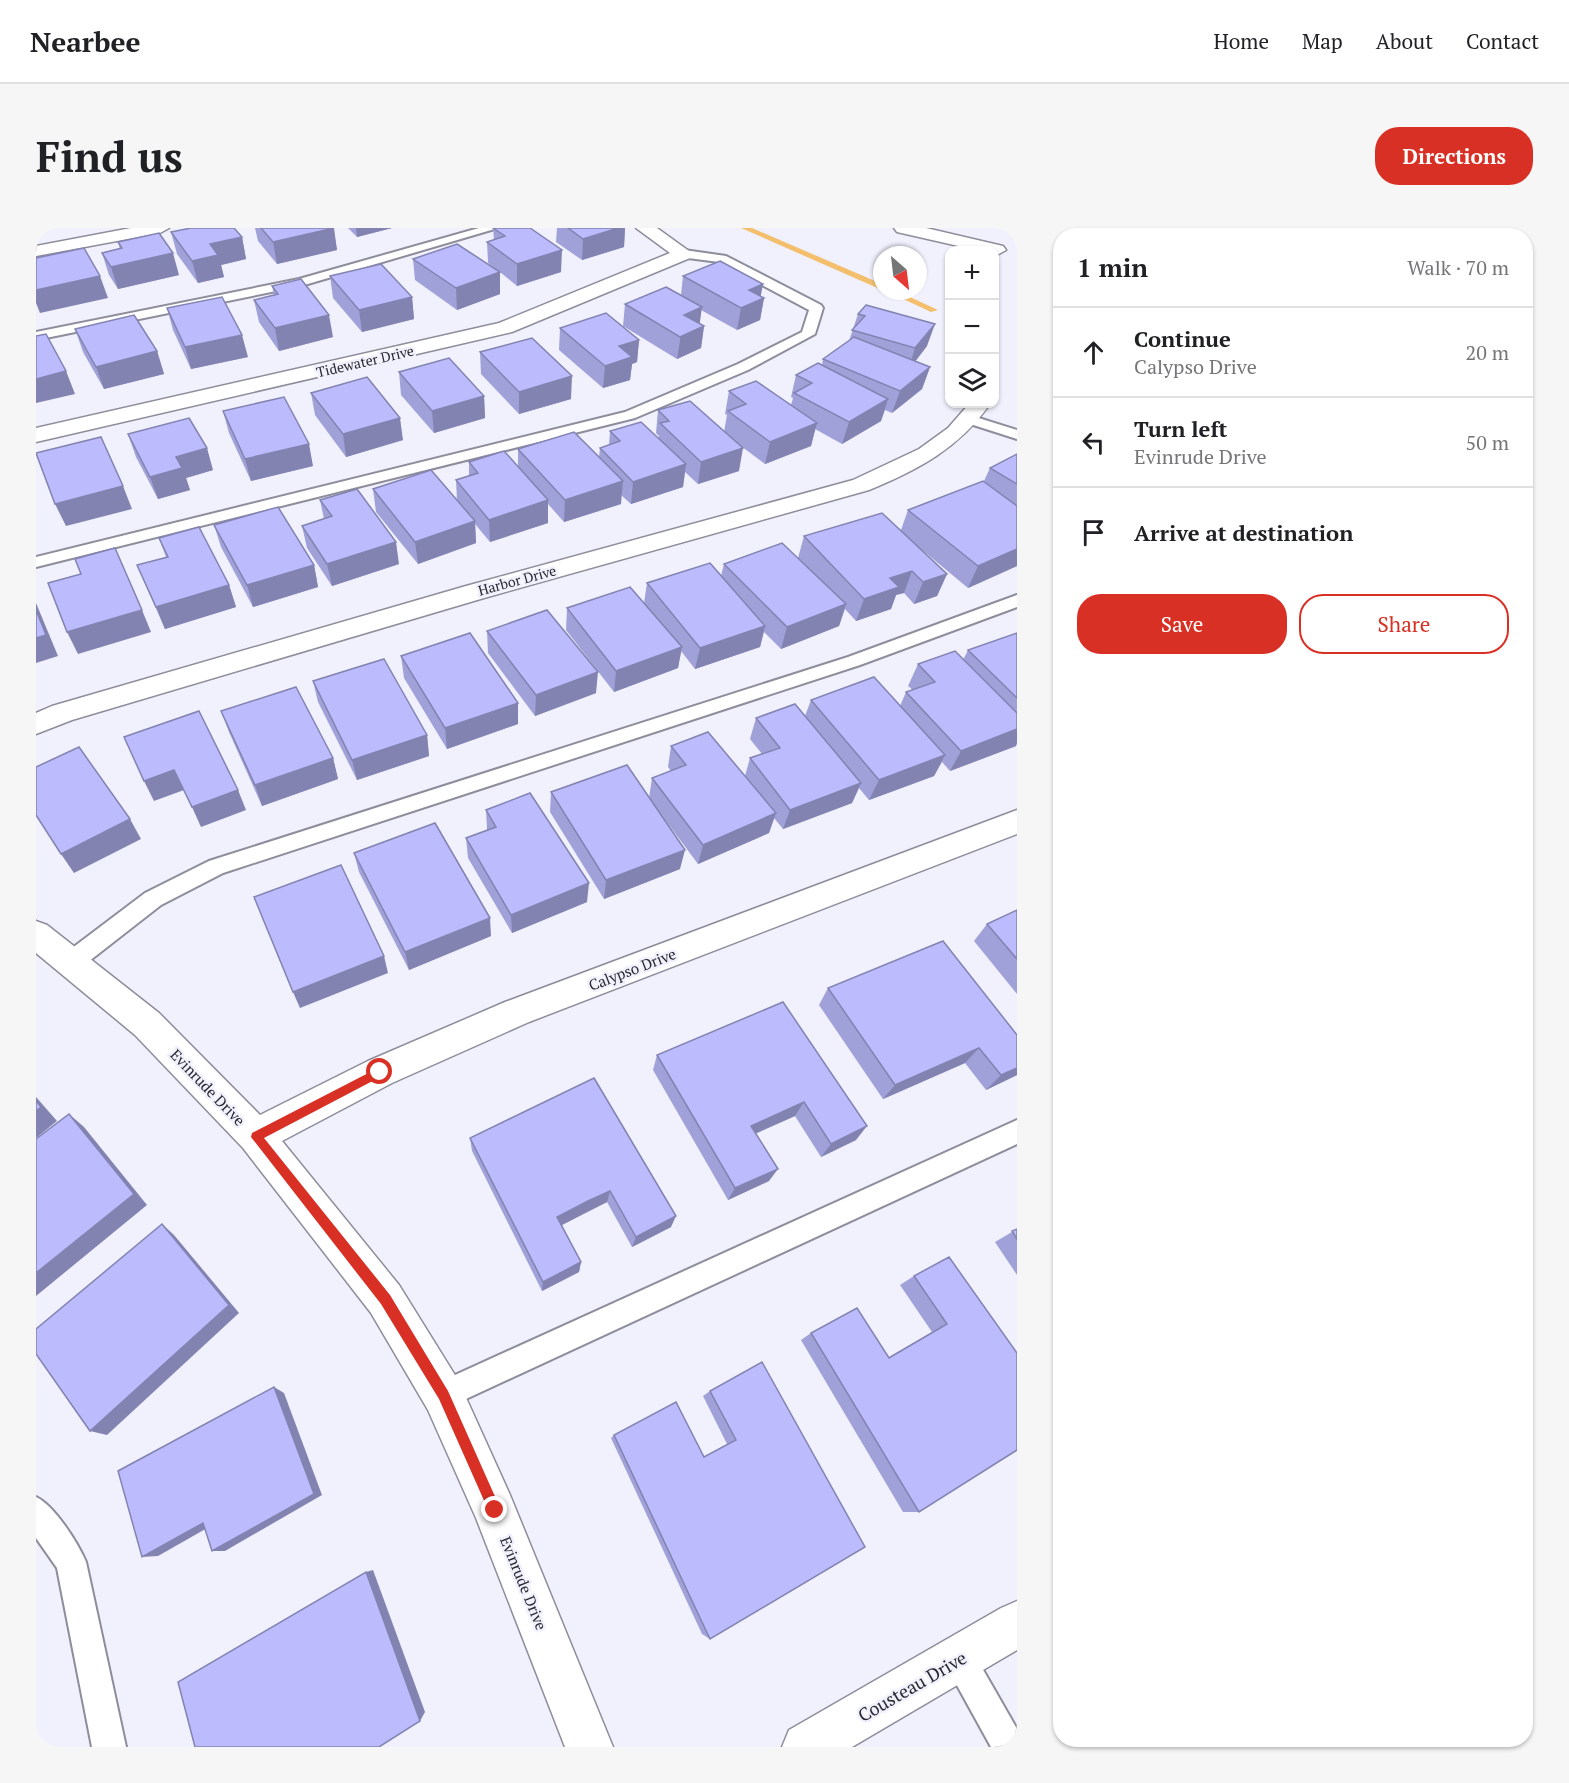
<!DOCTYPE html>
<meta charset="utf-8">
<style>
:root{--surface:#fff;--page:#f6f6f6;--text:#202124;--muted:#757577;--line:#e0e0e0;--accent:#d93025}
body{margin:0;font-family:"PT Serif",serif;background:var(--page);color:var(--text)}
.controls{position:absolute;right:18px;top:18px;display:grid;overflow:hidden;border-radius:12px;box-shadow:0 2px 4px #0004}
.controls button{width:54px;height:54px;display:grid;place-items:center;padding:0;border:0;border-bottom:2px solid var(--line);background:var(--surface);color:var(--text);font:30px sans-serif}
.compass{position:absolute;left:837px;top:18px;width:54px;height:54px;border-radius:50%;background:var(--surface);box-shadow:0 2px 4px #0004;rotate:152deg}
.stop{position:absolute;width:18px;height:18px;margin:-14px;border:4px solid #d93025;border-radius:50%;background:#fff}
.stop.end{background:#d93025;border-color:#fff;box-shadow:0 2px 6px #0008}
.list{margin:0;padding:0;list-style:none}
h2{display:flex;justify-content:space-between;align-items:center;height:78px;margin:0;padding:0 24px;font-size:26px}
h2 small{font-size:20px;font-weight:400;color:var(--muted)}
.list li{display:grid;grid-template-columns:39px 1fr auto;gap:18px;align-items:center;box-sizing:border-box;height:90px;padding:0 24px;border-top:2px solid var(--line)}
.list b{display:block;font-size:22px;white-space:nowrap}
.list p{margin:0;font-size:20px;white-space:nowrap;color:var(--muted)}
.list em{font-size:20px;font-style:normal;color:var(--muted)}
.actions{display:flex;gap:12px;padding:18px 24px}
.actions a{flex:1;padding:14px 0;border:2px solid var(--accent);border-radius:24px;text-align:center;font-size:21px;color:var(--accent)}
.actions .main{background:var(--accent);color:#fff}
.icon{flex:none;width:33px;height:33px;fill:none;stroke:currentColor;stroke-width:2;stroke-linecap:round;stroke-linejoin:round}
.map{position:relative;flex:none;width:981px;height:1519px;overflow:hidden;border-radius:24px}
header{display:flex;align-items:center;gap:36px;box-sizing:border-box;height:84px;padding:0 30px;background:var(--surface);border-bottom:2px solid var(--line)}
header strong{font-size:28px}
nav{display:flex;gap:33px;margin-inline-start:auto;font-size:21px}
.intro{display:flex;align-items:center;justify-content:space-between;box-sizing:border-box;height:144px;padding:0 36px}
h1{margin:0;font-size:42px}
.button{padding:15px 27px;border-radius:24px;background:var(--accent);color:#fff;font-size:21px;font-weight:700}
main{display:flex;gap:36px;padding:0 36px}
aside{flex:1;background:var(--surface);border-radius:24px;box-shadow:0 2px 4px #0004}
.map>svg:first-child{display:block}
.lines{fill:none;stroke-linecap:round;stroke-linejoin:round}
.stream{fill:#f3bf6d;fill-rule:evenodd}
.lane-casing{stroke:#8d8d9b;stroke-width:4}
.street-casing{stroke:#8d8d9b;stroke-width:3}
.lane{fill:#fff;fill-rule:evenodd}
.street{fill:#fff;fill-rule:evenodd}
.wall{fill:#a1a1da}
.shaded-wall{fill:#8383b1}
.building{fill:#bbbbfd;stroke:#8383b1;stroke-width:1.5}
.route{fill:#d93025}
.labels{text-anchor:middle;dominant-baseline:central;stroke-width:5;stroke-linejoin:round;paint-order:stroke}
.far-street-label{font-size:14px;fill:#28282d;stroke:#f0f1fd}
.street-label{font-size:15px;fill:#28282d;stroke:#f0f1fd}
.near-street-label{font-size:18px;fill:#28282d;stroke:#f0f1fd}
</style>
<header>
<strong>Nearbee</strong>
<nav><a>Home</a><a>Map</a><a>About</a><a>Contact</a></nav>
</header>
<div class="intro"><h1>Find us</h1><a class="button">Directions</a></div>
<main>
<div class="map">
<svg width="981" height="1519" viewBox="0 0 981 1519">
<rect width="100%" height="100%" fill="#f0f1fd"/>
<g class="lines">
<g class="stream">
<path d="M705,0H716L846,56V62Z"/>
<path d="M850,63H861L902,82L895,84Z"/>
</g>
<defs>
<g id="lane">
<path d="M443,0H462L265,58L0,112V104L263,51Z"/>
<path d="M648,22L690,28L785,77L787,80L779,106L712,142L599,190L0,339V329L589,184L702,136L766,104L773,82L683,34L644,29V23Z"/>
<path d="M933,187L981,202V211L928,194L926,191Z"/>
<path d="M981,367V379L824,437L187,645L125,677L43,741L35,743L27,741L24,734L27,727L109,665L173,633L812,429Z"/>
<path d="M981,892V916L417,1177L407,1181L397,1177L393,1167L397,1157Z"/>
<path d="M0,1269C18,1277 42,1315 50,1334L90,1519H56L21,1340L0,1310Z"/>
<path d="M923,1414L934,1419L981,1501V1519H955L912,1441L907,1430L912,1419Z"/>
</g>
<g id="street">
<path d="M95,0H133L124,5L0,28V18Z"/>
<path d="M600,0H621L657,26L654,30L476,104L0,214V200L463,95L634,25Z"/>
<path d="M858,0H890L967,18L970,22L961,27L958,22H940L861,4Z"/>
<path d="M933,176H954C923,220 882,242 833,262L448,370L36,492L0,506V485L16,478L430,358L817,252L883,221L912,200Z"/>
<path d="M981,582V606L493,794L356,855L246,913L363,1057L422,1152L474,1267L577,1519H529L440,1290L392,1182L335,1085L207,920L99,807L0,725V693L11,697L123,785L224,887L332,833L469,774Z"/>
<path d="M981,1373V1422L816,1519H746L753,1502L965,1380Z"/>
</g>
</defs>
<use href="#lane" class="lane-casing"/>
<use href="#street" class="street-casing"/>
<use href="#lane" class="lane"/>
<use href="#street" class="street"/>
</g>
<g class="wall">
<path d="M219,0H297L301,22L241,36L222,13Z"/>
<path d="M312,0H356L321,9Z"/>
<path d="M457,0L525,44L481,58L464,44V66L421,82L379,52L377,31L462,43L452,35L451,14L458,12Z"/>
<path d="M521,0H589L588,19L546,32L520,14Z"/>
<path d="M135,4L206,9L210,31L185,37L188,49L162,55L141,26Z"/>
<path d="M82,14L143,47L82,61L73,47L66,25L84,21Z"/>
<path d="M294,48L376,69L378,91L326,104L297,70Z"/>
<path d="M647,48L728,70L724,92L701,102L665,82L663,95L668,98L665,120L641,131L587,98L589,76L645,67Z"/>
<path d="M236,58L297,109L243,123L223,94L218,72L238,67Z"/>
<path d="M830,77L891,118L879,133L894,139L886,161L856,185L849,182L845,193L806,216L779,201L775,218L729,236L701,215L703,243L662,256L649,244L647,259L595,276L585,267V276L528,294L512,276V295L454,314L439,296L440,315L382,336L340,284L337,261L421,273L420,252L433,248V234L482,239V221L563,229L564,220L573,217L574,203L622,210L623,208L620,205L622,182L688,204L691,187L689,186L693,163L755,177L757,170L755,169L760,147L786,137L787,131L813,113L822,86Z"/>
<path d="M131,80L212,129L155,141L137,102Z"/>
<path d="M524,100L603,112L601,134L596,136L594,152L567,160L523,122Z"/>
<path d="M39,101L121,123L128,146L68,161L47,124Z"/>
<path d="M444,124L535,171L483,186L445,146Z"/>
<path d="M363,144L448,168L449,190L398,205L365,167Z"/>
<path d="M275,165L367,212L310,229L279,187Z"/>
<path d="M187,183L277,238L215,253L193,205Z"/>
<path d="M92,206L177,242L150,250L154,262L122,271L100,229Z"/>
<path d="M981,226V338L932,360L885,321L911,346L901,368L878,376L868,365L860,367L855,381L820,393L809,381L803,398L745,421L728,404L724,419L659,441L645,423L642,440L578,464L530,402L531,380L608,375L611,355L685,348L688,336L762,330L768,308L865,302L872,282L948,253L954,240Z"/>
<path d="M284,272L363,336L296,358L271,320L266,298L288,291Z"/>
<path d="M178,297L278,337L282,359L217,379L185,319Z"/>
<path d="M123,310L193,357L200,379L129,401L101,337L130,329Z"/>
<path d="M451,403L560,465L499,488L452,425Z"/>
<path d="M981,405V515L980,518L914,543L906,534L898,548L833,572L823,560L816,575L747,601L738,590L733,605L662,636L618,577L644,641L568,671L514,584L515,564L613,570L616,550L635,543L632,539L635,518L709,548L714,530L726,526L714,511L720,490L769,488L775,472L864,478L870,464L877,462L872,458L882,436L927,432L932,422Z"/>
<path d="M365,428L482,496L411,521L368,450Z"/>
<path d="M277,453L391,507L393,528L321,552L282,474Z"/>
<path d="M185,483L297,530L302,551L226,578L193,504Z"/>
<path d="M450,582L551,674L476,705L432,630L430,610L451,602Z"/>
<path d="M318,625L455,708L373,742L323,644Z"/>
<path d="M981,682V766L938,713L951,696Z"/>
<path d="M792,760L981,807V847L950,862L929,835L847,871L783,777Z"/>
<path d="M747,774L820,912L785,929L759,888L719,906L733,953L692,972L617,842L621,827Z"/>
<path d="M558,850L635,999L596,1019L571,974L549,985L526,997L545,1034L543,1044L506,1063L436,923L434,910Z"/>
<path d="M981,1001V1047L959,1014Z"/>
<path d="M878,1048L981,1125L883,1284H867L765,1112L775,1105L853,1129L896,1104L864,1057Z"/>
<path d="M726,1134L674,1411L666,1406L575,1210L578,1207L668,1229L691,1216L667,1168L674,1163Z"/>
</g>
<g class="shaded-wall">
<path d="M298,0L301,22L241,36L237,14Z"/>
<path d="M320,0H356L321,9Z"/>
<path d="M582,0H589L588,19L546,32L547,11Z"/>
<path d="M206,9L210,31L185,37L188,49L162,55L156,33L174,16Z"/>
<path d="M526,22L525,44L481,58V36Z"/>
<path d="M137,25L143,47L82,61L75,39Z"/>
<path d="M464,44V66L421,82L420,60Z"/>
<path d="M64,48L72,70L4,85L0,75V62Z"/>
<path d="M727,56L724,72L728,70L724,92L701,102L705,80L713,62Z"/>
<path d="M376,69L378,91L326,104L323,82Z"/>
<path d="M666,79L663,101L668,98L665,120L641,131L648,87Z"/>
<path d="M293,87L297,109L243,123L239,100Z"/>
<path d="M899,96L891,118L872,143L879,120Z"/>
<path d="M206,107L212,129L155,141L149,119Z"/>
<path d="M603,112L601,134L596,136L594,152L567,160L569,138L583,118Z"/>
<path d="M121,123L128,146L68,161L60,139Z"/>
<path d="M894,139L886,161L856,185L864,163Z"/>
<path d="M30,143L39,166L0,175V151Z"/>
<path d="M536,148L535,171L483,186V164Z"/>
<path d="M448,168L449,190L398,205L396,183Z"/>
<path d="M852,171L845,193L806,216L813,194Z"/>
<path d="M364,190L367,212L310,229L307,206Z"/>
<path d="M781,195L775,218L729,236L734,214Z"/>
<path d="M273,216L277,238L215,253L209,231Z"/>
<path d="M171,220L177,242L150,250L154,262L122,271L114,249L140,229Z"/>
<path d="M707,220L703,243L662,256L665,234Z"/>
<path d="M650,236L647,259L595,276L597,254Z"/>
<path d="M587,253L585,276L528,294L529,272Z"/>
<path d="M87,258L96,281L30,298L19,276Z"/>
<path d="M512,272V295L454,314L453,292Z"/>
<path d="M439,293L440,315L382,336L379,314Z"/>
<path d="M360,314L363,336L296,358L291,336Z"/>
<path d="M981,321V338L932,360L942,338Z"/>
<path d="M278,337L282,359L217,379L211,357Z"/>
<path d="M876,343L868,365L860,367L855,381L820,393L828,371L854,350Z"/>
<path d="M911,346L901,368L878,376L887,354Z"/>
<path d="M193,357L200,379L129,401L120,379Z"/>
<path d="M0,375L22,428L0,435Z"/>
<path d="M810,376L803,398L745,421L751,399Z"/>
<path d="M106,382L115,404L42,426L31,404Z"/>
<path d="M729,398L724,419L659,441L664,420Z"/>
<path d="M646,419L642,440L578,464L580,443Z"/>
<path d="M562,444L560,465L499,488L500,467Z"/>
<path d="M482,475V496L411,521L409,500Z"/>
<path d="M981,501V515L980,518L914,543L925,523Z"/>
<path d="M391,507L393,528L321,552L316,532Z"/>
<path d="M909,527L898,548L833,572L843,552Z"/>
<path d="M297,530L302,551L226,578L219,557Z"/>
<path d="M138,542L148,562L118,573L108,553Z"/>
<path d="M825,555L816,575L747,601L754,582Z"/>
<path d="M202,562L210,582L165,599L156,579Z"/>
<path d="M740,585L733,605L662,636L667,617Z"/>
<path d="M94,591L105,611L38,645L25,626Z"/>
<path d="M649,622L644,641L568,671L570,652Z"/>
<path d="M553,655L551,674L476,705L475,687Z"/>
<path d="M454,690L455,708L373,742L369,724Z"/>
<path d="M348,728L352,745L264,780L257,764Z"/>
<path d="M943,820L929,835L847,871L859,857Z"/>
<path d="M981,840V847L950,862L965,847Z"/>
<path d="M0,869L21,893L0,910Z"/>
<path d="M768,874L759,888L707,911L715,898Z"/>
<path d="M33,886L48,899L111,977L0,1068V1045Z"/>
<path d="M831,898L820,912L785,929L795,916Z"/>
<path d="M742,941L733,953L692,972L699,960Z"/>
<path d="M574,963L571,974L520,1000L521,989Z"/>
<path d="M640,988L635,999L596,1019L600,1009Z"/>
<path d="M126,996L138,1007L203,1085L71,1207L54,1203Z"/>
<path d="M545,1034L543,1044L506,1063L507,1054Z"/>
<path d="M238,1159L248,1165L286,1267L189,1323H176Z"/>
<path d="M167,1295H180L122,1328L106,1329Z"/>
<path d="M337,1342L389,1484L384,1493L330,1344Z"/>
</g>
<g class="building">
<path d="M155,0H198L206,9L174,16L182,27L156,33L135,4Z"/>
<path d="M225,0H298L237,14Z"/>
<path d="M457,0H494L526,22L481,36L451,14L469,8Z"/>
<path d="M532,0H582L547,11Z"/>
<path d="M123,5L137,25L75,39L66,25L86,20L82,14Z"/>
<path d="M421,16L464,44L420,60L377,31Z"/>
<path d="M48,20L64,48L0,62V30Z"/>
<path d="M684,33L727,56L713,62L728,70L705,80L647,48Z"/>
<path d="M345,36L376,69L323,82L294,48Z"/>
<path d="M265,51L293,87L239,100L218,72L242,66L236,58Z"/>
<path d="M630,59L666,79L648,87L668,98L644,109L589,76Z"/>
<path d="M186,69L206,107L149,119L131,80Z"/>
<path d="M830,77L899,96L879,120L816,102L829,88L822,86Z"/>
<path d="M570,85L603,112L583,118L596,129L569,138L524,100Z"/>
<path d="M98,87L121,123L60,139L39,101Z"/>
<path d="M10,106L30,143L0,151V108Z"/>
<path d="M818,109L894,139L864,163L787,131Z"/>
<path d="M496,110L536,148L483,164L444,124Z"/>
<path d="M413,130L448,168L396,183L363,144Z"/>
<path d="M782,135L852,171L813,194L758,165L776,155L760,147Z"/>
<path d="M331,149L364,190L307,206L275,165Z"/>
<path d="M720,153L781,195L734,214L692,183L710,176L693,163Z"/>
<path d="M248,169L273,216L209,231L187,183Z"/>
<path d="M654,173L707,220L665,234L624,195L633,193L622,182Z"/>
<path d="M153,190L171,220L140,229L146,240L114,249L92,206Z"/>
<path d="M605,194L650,236L597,254L564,220L584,213L574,203Z"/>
<path d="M538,204L587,253L529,272L482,221Z"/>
<path d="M65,209L87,258L19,276L0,225Z"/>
<path d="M468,223L512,272L453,292L420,252L442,245L433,234Z"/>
<path d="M981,226V256L954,240Z"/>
<path d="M395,242L439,293L379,314L337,261Z"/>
<path d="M947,253L981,278V321L942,338L872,282Z"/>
<path d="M321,261L360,314L291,336L266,298L296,288L284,272Z"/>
<path d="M242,279L278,337L211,357L178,297Z"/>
<path d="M846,285L911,346L887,354L876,343L854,350L863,359L828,371L768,308Z"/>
<path d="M163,299L193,357L120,379L101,337L132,329L123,310Z"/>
<path d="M746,315L810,376L751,399L688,336Z"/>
<path d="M79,320L106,382L31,404L12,355L45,346L39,331Z"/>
<path d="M674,335L729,398L664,420L611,355Z"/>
<path d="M594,359L646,419L580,443L531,380Z"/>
<path d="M0,382L10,407L0,410Z"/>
<path d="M511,382L562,444L500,467L451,403Z"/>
<path d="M434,405L482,475L409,500L365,428Z"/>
<path d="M981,405V470L932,422Z"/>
<path d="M919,423L981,485V501L925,523L870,464L899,454L882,436Z"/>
<path d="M348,431L391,507L316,532L277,453Z"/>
<path d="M838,449L909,527L843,552L775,472Z"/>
<path d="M260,459L297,530L219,557L185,483Z"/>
<path d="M759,476L825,555L754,582L714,530L744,520L720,490Z"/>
<path d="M163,483L202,562L156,579L138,542L108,553L88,509Z"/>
<path d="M672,504L740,585L667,617L616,550L650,537L635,518Z"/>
<path d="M43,519L94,591L25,626L0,587V539Z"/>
<path d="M591,537L649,622L570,652L515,564Z"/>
<path d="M494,565L553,655L475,687L430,610L460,599L450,582Z"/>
<path d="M399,595L454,690L369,724L318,625Z"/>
<path d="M305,637L348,728L257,764L218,669Z"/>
<path d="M981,682V731L951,696Z"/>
<path d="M907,713L981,807V840L965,847L943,820L859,857L792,760Z"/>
<path d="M747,774L831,898L795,916L768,874L715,898L742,941L699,960L621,827Z"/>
<path d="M558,850L640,988L600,1009L574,963L552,973L521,989L545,1034L507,1054L434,910Z"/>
<path d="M0,873L5,879L0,883Z"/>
<path d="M33,886L98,966L0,1045V911Z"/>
<path d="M126,996L193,1077L54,1203L0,1126V1101Z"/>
<path d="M981,1001V1011L976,1003Z"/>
<path d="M913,1029L981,1125V1222L883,1284L775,1105L821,1080L853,1130L911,1096L878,1048Z"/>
<path d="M726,1134L829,1319L674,1411L578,1207L640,1174L668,1229L700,1212L674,1163Z"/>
<path d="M238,1159L278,1266L176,1323L167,1295L106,1329L82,1243Z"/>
<path d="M330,1344L384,1493L343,1519H159L142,1454Z"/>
</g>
<path class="route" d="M344,839L349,844L348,847L228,910L354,1067L412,1163L465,1282L459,1288L454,1286L403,1171L345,1076L215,909L216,905Z"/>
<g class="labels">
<g class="far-street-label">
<text transform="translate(329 133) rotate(-13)">Tidewater Drive</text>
<text transform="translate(481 352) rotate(-15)">Harbor Drive</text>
</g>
<g class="street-label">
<text transform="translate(596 741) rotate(-21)">Calypso Drive</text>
<text transform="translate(172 859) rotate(46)">Evinrude Drive</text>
<text transform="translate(488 1355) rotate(68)">Evinrude Drive</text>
</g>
<g class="near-street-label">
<text transform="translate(876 1458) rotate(-30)">Cousteau Drive</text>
</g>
</g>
</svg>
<div class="controls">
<button>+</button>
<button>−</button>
<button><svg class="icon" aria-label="layers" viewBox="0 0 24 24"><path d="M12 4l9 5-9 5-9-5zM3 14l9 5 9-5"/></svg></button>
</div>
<svg class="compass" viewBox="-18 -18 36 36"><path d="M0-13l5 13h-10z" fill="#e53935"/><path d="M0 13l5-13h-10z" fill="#757577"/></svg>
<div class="stop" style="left:344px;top:844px"></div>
<div class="stop end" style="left:459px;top:1282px"></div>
</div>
<aside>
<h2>1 min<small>Walk · 70 m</small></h2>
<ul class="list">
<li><svg class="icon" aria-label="ahead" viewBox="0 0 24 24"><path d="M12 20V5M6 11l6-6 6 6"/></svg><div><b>Continue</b><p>Calypso Drive</p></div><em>20 m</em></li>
<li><svg class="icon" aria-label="left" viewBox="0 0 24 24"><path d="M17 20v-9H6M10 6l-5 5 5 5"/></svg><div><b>Turn left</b><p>Evinrude Drive</p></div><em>50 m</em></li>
<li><svg class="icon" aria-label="arrive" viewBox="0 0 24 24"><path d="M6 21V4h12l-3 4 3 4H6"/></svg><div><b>Arrive at destination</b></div></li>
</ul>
<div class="actions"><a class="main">Save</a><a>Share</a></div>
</aside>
</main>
